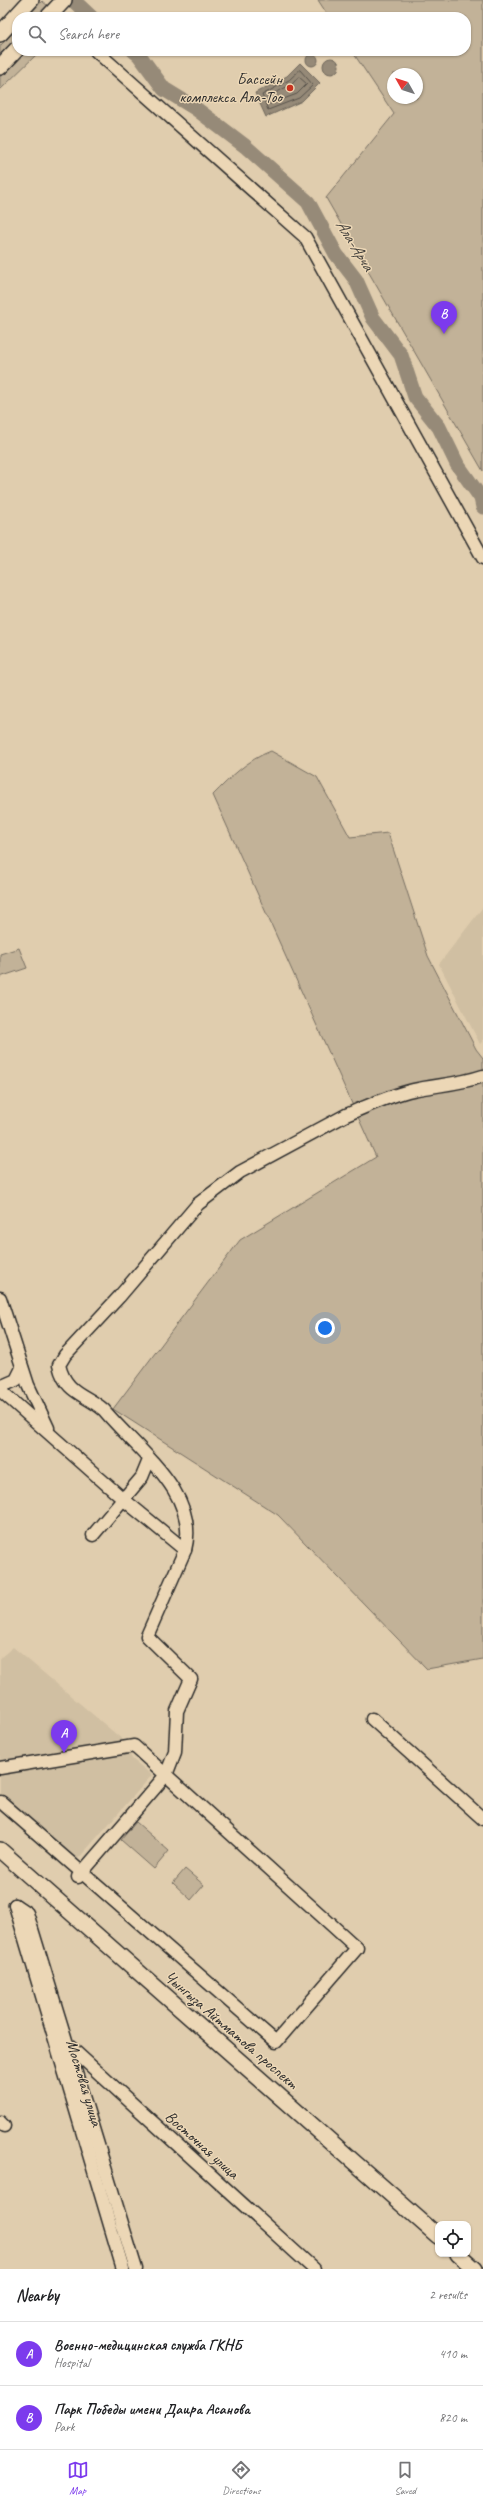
<!DOCTYPE html>
<meta charset="utf-8">
<style>
:root{--surface:#fff;--page:#f6f6f6;--text:#202124;--muted:#757577;--line:#e0e0e0;--accent:#7c3aed}
body{margin:0;font-family:Caveat,sans-serif;background:var(--page);color:var(--text)}
.controls{position:absolute;right:12px;bottom:12px;display:grid;overflow:hidden;border-radius:8px;box-shadow:0 1px 3px #0004}
.controls button{width:36px;height:36px;display:grid;place-items:center;padding:0;border:0;border-bottom:1px solid var(--line);background:var(--surface);color:var(--text);font:20px sans-serif}
.compass{position:absolute;left:387px;top:68px;width:36px;height:36px;border-radius:50%;background:var(--surface);box-shadow:0 1px 3px #0004;rotate:309deg}
.you{position:absolute;left:325px;top:1328px;width:14px;height:14px;margin:-10px;border:3px solid #fff;border-radius:50%;background:#1a73e8;box-shadow:0 0 0 6px #1a73e833}
.badge{display:grid;place-items:center;width:26px;height:26px;border-radius:50%;background:var(--accent);color:#fff;font-size:13px;font-weight:700}
.pin{position:absolute;translate:-50% -33px;filter:drop-shadow(0 1px 2px #0008)}
.pin::after{content:'';position:absolute;top:21px;width:14px;height:12px;background:inherit;clip-path:polygon(0 0,100% 0,50% 100%)}
.list{margin:0;padding:0;list-style:none}
h2{display:flex;justify-content:space-between;align-items:center;height:52px;margin:0;padding:0 16px;font-size:17px}
h2 small{font-size:13px;font-weight:400;color:var(--muted)}
.list li{display:grid;grid-template-columns:26px 1fr auto;gap:12px;align-items:center;box-sizing:border-box;height:64px;padding:0 16px;border-top:1px solid var(--line)}
.list b{display:block;font-size:15px;white-space:nowrap}
.list p{margin:0;font-size:13px;white-space:nowrap;color:var(--muted)}
.list em{font-size:13px;font-style:normal;color:var(--muted)}
.icon{flex:none;width:22px;height:22px;fill:none;stroke:currentColor;stroke-width:2;stroke-linecap:round;stroke-linejoin:round}
.map{position:relative;flex:none;width:483px;height:2269px;overflow:hidden}
.search{position:absolute;background:var(--surface);box-shadow:0 1px 3px #0004;left:12px;right:12px;top:12px;height:44px;display:flex;align-items:center;gap:10px;box-sizing:border-box;padding:0 14px;border-radius:16px;color:var(--muted);font-size:15px}
.sheet{height:180px;background:var(--surface)}
nav{display:flex;justify-content:space-around;align-items:center;box-sizing:border-box;height:56px;border-top:1px solid var(--line);background:var(--surface);font-size:11px;color:var(--muted)}
nav a{display:grid;justify-items:center;gap:2px}
nav .on{color:var(--accent)}
.map>svg:first-child{display:block}
.built{fill:#d0bfa2}
.green{fill:#c2b298;stroke:#766e62;fill-rule:evenodd}
.water{fill:#968a78;stroke:#6b6459}
.lines{fill:none;stroke-linecap:round;stroke-linejoin:round}
.shore{stroke:#56514a;stroke-width:1}
.river{stroke:#968a78;stroke-width:15}
.minor-casing{stroke:#2b2b2b;stroke-width:15}
.major-casing{stroke:#2b2b2b;stroke-width:18}
.minor{stroke:#ecd7b6;stroke-width:12}
.major{stroke:#ecd7b6;stroke-width:15}
.poi-dot{fill:#c8321e;stroke:#ecd7b6;stroke-width:1.5}
.labels{text-anchor:middle;dominant-baseline:central;stroke-width:3;stroke-linejoin:round;paint-order:stroke}
.poi-label{font-size:16px;fill:#2b2b2b;stroke:#ecd7b6;text-anchor:end}
.street-label{font-size:16px;fill:#2b2b2b;stroke:#ecd7b6}
.water-label{font-size:17px;font-style:italic;fill:#46433e;stroke:#ecd7b6}
</style>
<div class="map">
<svg width="483" height="2269" viewBox="0 0 483 2269">
<rect width="100%" height="100%" fill="#e0cdae"/>
<filter id="ink" filterUnits="userSpaceOnUse"><feTurbulence type="fractalNoise" baseFrequency=".025" numOctaves="2"/><feDisplacementMap in="SourceGraphic" scale="8" xChannelSelector="R" yChannelSelector="G"/><feConvolveMatrix kernelMatrix="1 2 1 2 8 2 1 2 1" color-interpolation-filters="sRGB"/></filter>
<g filter="url(#ink)">
<g class="built">
<path d="M483,907V1041L480,1044L439,964Z"/>
<path d="M13,1647L123,1740L132,1759L152,1775L77,1860L0,1793V1658Z"/>
</g>
<g class="green">
<path d="M318,0H483V471L326,198L394,114L352,51H466V17H329ZM393,74H417V98H393Z"/>
<path d="M42,1L48,6L37,17H27Z"/>
<path d="M17,28V37L0,54V46Z"/>
<path d="M25,51H40L0,90V77Z"/>
<path d="M271,751L317,777L350,837L388,833L428,956L476,1049L483,1058V1659L427,1669L278,1515L113,1409L240,1240L376,1157L213,795C231,777 247,760 271,751Z"/>
<path d="M19,948L27,968L0,977V954Z"/>
<path d="M136,1822L169,1851L154,1869L121,1840Z"/>
<path d="M185,1869L204,1885L191,1900L173,1883Z"/>
</g>
<g class="water">
<circle cx="312" cy="60" r="6"/>
<circle cx="331" cy="66" r="8"/>
<path d="M300,63L320,83L302,101L266,117L255,93L287,76Z"/>
</g>
<g class="lines">
<g class="shore">
<path d="M300,70L313,85L299,98L268,110L262,95L289,80Z"/>
<path d="M299,77L307,84L297,94L270,104L268,97L292,84Z"/>
</g>
<g class="river">
<path d="M73,0L91,17"/>
<path d="M134,51L139,55L164,89L195,108L245,146L308,202L336,254L356,280L373,318L401,355L415,397L439,427L457,464L481,498L483,507"/>
</g>
<defs>
<g id="minor">
<path d="M96,51L305,237L483,558"/>
<path d="M0,1298L28,1385L48,1428"/>
<path d="M0,1387L16,1380L22,1368"/>
<path d="M0,1390L123,1499L185,1550"/>
<path d="M93,1535L142,1477L149,1460"/>
<path d="M372,1719L483,1819"/>
<path d="M0,1768L134,1746L357,1948L276,2042L1,1802"/>
<path d="M78,1877L166,1775L175,1752L177,1711L191,1679L147,1636L185,1550C200,1493 137,1450 104,1410C84,1393 66,1394 59,1365L65,1355L119,1297L198,1204L240,1172L346,1115C368,1106 390,1095 413,1090C437,1085 460,1084 483,1076"/>
<path d="M15,1905L27,1913L136,2269"/>
<path d="M15,1905L123,2269"/>
<path d="M69,2046L314,2269"/>
<path d="M0,2122L4,2126"/>
</g>
<g id="major">
<path d="M48,17L64,0"/>
<path d="M0,34L31,0"/>
<path d="M0,67L17,49"/>
<path d="M0,1850L438,2236"/>
<path d="M458,2254L475,2269"/>
</g>
</defs>
<use href="#minor" class="minor-casing"/>
<use href="#major" class="major-casing"/>
<use href="#minor" class="minor"/>
<use href="#major" class="major"/>
</g>
</g>
<circle class="poi-dot" cx="290" cy="88" r="4"/>
<g class="labels">
<g class="poi-label">
<text x="282" y="79">Бассейн<tspan x="282" dy="18">комплекса Ала-Тоо</tspan></text>
</g>
<g class="street-label">
<text transform="translate(231 2030) rotate(41)">Чынгыза Айтматова проспект</text>
<text transform="translate(84 2083) rotate(73)">Мостовая улица</text>
<text transform="translate(202 2145) rotate(42)">Восточная улица</text>
</g>
<g class="water-label">
<text transform="translate(355 245) rotate(58)">Ала-Арча</text>
</g>
</g>
</svg>
<div class="controls">
<button><svg class="icon" aria-label="locate" viewBox="0 0 24 24"><circle cx="12" cy="12" r="6"/><path d="M12 2v4M12 18v4M2 12h4M18 12h4"/></svg></button>
</div>
<svg class="compass" viewBox="-18 -18 36 36"><path d="M0-13l5 13h-10z" fill="#e53935"/><path d="M0 13l5-13h-10z" fill="#757577"/></svg>
<div class="you"></div>
<div class="pin badge" style="left:64px;top:1753px">A</div>
<div class="pin badge" style="left:444px;top:334px">B</div>
<div class="search"><svg class="icon" aria-label="search" viewBox="0 0 24 24"><circle cx="10" cy="10" r="6"/><path d="M15 15l6 6"/></svg>Search here</div>
</div>
<section class="sheet">
<h2>Nearby<small>2 results</small></h2>
<ul class="list">
<li><span class="badge">A</span><div><b>Военно-медицинская служба ГКНБ</b><p>Hospital</p></div><em>410 m</em></li>
<li><span class="badge">B</span><div><b>Парк Победы имени Даира Асанова</b><p>Park</p></div><em>820 m</em></li>
</ul>
</section>
<nav>
<a class="on"><svg class="icon" aria-label="map" viewBox="0 0 24 24"><path d="M3 6l6-2 6 2 6-2v14l-6 2-6-2-6 2zM9 4v14M15 6v14"/></svg>Map</a>
<a><svg class="icon" aria-label="directions" viewBox="0 0 24 24"><path d="M12 3l9 9-9 9-9-9zM9 14v-3h6M13 9l2 2-2 2"/></svg>Directions</a>
<a><svg class="icon" aria-label="saved" viewBox="0 0 24 24"><path d="M7 4h10v16l-5-4-5 4z"/></svg>Saved</a>
</nav>
